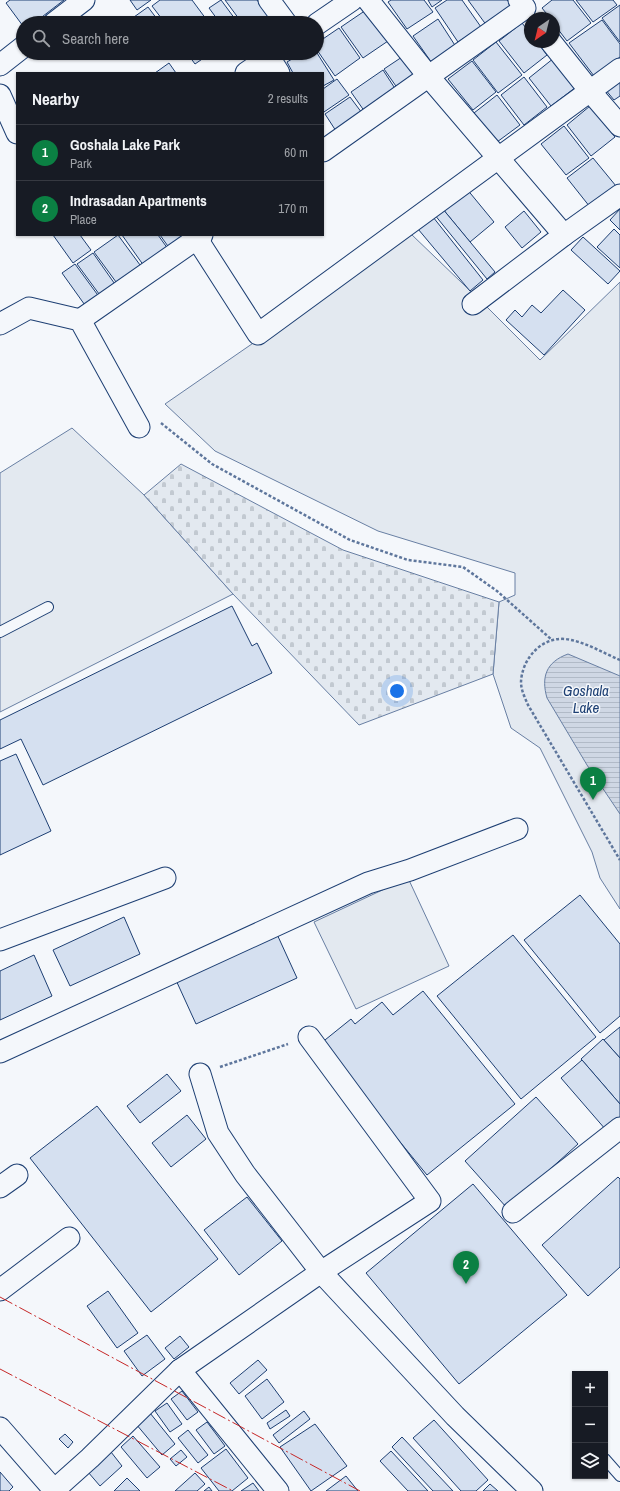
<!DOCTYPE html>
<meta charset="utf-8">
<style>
:root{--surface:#171b24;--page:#242831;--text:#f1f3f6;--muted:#9ea1a6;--line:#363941;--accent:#0b8043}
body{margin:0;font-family:"Archivo Narrow",sans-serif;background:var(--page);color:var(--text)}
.controls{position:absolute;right:12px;bottom:12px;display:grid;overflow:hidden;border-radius:0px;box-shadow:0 1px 3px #0004}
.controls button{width:36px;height:36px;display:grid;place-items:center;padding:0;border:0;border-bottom:1px solid var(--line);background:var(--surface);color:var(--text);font:20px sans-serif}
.compass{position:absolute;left:524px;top:12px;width:36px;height:36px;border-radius:50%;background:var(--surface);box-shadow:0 1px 3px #0004;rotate:215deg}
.you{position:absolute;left:397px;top:691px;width:14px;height:14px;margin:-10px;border:3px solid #fff;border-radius:50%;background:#1a73e8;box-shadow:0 0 0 6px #1a73e833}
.badge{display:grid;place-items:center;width:26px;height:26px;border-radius:50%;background:var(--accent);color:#fff;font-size:13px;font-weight:700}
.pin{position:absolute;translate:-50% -33px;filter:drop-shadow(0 1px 2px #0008)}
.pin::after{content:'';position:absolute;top:21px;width:14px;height:12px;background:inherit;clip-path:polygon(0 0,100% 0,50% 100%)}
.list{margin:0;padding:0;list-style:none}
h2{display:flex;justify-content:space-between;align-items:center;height:52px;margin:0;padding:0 16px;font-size:17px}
h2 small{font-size:13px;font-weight:400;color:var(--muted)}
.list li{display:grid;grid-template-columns:26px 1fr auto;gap:12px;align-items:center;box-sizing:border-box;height:56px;padding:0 16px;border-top:1px solid var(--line)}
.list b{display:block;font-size:15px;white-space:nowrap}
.list p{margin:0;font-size:13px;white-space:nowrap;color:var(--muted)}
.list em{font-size:13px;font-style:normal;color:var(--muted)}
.icon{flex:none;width:22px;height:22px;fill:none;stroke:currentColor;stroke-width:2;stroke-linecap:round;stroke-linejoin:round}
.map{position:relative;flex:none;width:620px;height:1491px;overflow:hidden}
.search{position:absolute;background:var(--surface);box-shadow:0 1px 3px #0004;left:16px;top:16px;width:308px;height:44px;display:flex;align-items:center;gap:10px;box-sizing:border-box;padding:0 14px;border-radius:22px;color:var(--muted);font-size:15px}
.panel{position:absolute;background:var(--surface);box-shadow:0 1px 3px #0004;left:16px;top:72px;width:308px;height:164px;border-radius:0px}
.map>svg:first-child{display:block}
.green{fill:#e3e9f0;stroke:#687fa3}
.cemetery{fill:url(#cemetery-stones);stroke:#687fa3}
.water{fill:url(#water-rules);stroke:#687fa3}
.building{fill:#d5e0f0;stroke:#1d3f73}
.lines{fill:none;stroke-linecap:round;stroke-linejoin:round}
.service-casing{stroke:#1d3f73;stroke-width:12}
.minor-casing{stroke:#1d3f73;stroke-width:23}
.path{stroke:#5e769c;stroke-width:2.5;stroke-dasharray:3 2;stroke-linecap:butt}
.service{stroke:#f4f7fb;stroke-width:10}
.minor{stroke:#f4f7fb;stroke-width:21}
.power{stroke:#c62828;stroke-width:1;stroke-dasharray:14 3 2 3;stroke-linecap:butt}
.labels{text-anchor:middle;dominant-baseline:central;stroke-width:3;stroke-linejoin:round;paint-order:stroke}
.water-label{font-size:15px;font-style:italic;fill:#1d3f73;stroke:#f4f7fb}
</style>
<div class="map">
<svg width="620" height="1491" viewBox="0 0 620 1491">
<defs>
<pattern id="cemetery-stones" width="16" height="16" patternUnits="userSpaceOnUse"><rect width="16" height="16" fill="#e3e9f0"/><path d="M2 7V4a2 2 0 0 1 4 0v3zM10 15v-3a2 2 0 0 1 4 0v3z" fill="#c2c9d1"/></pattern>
<pattern id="water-rules" width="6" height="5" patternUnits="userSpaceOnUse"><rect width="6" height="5" fill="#cfd7e4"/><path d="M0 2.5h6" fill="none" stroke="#b1bac7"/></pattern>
</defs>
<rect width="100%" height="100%" fill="#f4f7fb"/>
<g class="green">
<path d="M411,234L486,306L540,360L620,282V909L600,878L592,852L540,748L511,728L493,674L499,602L515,595V573L378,531L215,451L165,404Z"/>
<path d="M72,428L144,495L233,594L0,712V473Z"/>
<path d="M408,878L449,966L356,1009L314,922Z"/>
</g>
<path class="cemetery" d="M181,464L343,550L499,602L493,674L359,725L233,594L144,495Z"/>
<path class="water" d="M568,654L620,676V814L587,765L547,698C541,677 546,662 568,654Z"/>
<g class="building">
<path d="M10,0H64L34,23H23V26L6,3Z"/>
<path d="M130,0H151L137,10Z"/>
<path d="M160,0H192L209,23H165L152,6Z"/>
<path d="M221,0L238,23H220L209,8Z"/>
<path d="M225,0H257L274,23H242Z"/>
<path d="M391,0H424L433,12L407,29L388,2Z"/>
<path d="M428,0H442L432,7Z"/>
<path d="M447,0H462L481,27L458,42L435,8Z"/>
<path d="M468,0H507L513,7L487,26Z"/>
<path d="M552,0H573L591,23L567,41L554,24V18H550L542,8Z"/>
<path d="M576,0H613L617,5L593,22Z"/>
<path d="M620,5V42L602,18Z"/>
<path d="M148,7L160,23H128L127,22Z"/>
<path d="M366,10L388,41L363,58L341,27Z"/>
<path d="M438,19L458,50L434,66L413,36Z"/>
<path d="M602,20L620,44V57L594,76L569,43Z"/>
<path d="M522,23L530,33V42H537L547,55L524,73L499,41Z"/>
<path d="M339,28L360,58L335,76L317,50V43Z"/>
<path d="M496,42L522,75L498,93L473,60Z"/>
<path d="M187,53H211L195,64Z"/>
<path d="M302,53H317L334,80L323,86V73H293L287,62Z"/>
<path d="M405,55L418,75L398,89L384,69Z"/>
<path d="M554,58L576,87L551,106L529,78Z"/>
<path d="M472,61L496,92L473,110L448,79Z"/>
<path d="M169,63L176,73H155Z"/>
<path d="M383,70L396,90L365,112L351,92Z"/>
<path d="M524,77L547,107L524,125L501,95Z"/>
<path d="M620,77V96L614,100L605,89Z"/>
<path d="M337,79L349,95L324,112L323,111V89Z"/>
<path d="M497,95L520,125L497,142L474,113Z"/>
<path d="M350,97L362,113L336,131L325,114Z"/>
<path d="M590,106L615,137L591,156L567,125Z"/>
<path d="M564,126L589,158L566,175L541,144Z"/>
<path d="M593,158L616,186L590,207L567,178Z"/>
<path d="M466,188L494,222L470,242L442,208Z"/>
<path d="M442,208L495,272L487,279L434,214Z"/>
<path d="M620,209V230L610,220Z"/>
<path d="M524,211L541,232L522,248L505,227Z"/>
<path d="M433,217L483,280L470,291L418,229Z"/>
<path d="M614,229L620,235V268L597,247Z"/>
<path d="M53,235H80L91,250L73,263Z"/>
<path d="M118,235L143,269L119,286L94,252Z"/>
<path d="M122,235H158L168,249L144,266Z"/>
<path d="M160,235H190L170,249Z"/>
<path d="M583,237L620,271L608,284L571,250Z"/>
<path d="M93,253L117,287L102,298L77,264Z"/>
<path d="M75,264L100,298L87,308L62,273Z"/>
<path d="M563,290L585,310L544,355L506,320L515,310L522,317L532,305L541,313Z"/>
<path d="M232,606L252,646L257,643L272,673L43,785L21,739L0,749V720Z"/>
<path d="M16,754L51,831L0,855V761Z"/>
<path d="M580,895L620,944V1016L600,1033L524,940Z"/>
<path d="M124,917L140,954L70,986L53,950Z"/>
<path d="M276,932L297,978L196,1024L175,978Z"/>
<path d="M513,935L596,1037L521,1099L437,996Z"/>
<path d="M34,955L52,996L0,1020V971Z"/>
<path d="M423,991L515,1104L427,1175L320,1044L351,1019L355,1024L382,1002L393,1015Z"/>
<path d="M620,1027V1058L604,1040Z"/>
<path d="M603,1039L620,1058V1104L581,1059Z"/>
<path d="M582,1060L620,1104V1118L606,1130L561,1078Z"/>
<path d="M167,1074L181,1091L140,1123L127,1106Z"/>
<path d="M536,1097L578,1144L507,1208L465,1161Z"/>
<path d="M97,1106L218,1259L151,1312L30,1158Z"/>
<path d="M187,1115L206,1139L171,1167L152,1143Z"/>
<path d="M618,1177L620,1179V1267L588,1296L542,1245Z"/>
<path d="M473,1184L567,1295L459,1384L366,1273Z"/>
<path d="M247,1197L282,1241L239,1275L204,1230Z"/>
<path d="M108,1291L138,1333L117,1348L87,1306Z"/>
<path d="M147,1335L165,1359L142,1376L124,1351Z"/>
<path d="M180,1336L189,1347L174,1359L165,1348Z"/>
<path d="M258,1360L267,1370L239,1394L230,1383Z"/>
<path d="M267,1379L284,1402L262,1419L245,1396Z"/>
<path d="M182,1391L198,1412L187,1420L171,1399Z"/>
<path d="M167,1403L182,1424L170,1432L155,1411Z"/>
<path d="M286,1410L290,1416L270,1429L267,1423Z"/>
<path d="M304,1411L310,1419L279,1443L273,1435Z"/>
<path d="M150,1413L175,1444L162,1455L136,1424Z"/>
<path d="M434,1420L488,1480L476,1491H461L413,1438Z"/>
<path d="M207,1422L225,1446L214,1454L196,1430Z"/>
<path d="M315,1424L347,1466L311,1491L280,1447Z"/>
<path d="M188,1430L208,1455L198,1463L178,1438Z"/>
<path d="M65,1434L73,1442L68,1448L59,1439Z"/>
<path d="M133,1436L160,1467L147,1478L121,1447Z"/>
<path d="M402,1437L453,1491H433L392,1447Z"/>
<path d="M226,1449L248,1478L232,1491H219L201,1468Z"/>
<path d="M181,1450L187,1457L176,1466L170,1459Z"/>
<path d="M391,1451L428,1491H408L380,1461Z"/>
<path d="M111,1452L122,1466L100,1486L88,1472Z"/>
<path d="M0,1472L13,1487L9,1491H0Z"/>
<path d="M195,1473L205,1484L197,1491H175Z"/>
<path d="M346,1476L358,1491H326Z"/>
<path d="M127,1478L140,1491H114Z"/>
<path d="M253,1483L259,1491H241Z"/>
<path d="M490,1484L498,1491H483Z"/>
<path d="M209,1487L212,1491H204Z"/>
</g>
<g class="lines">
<defs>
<g id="service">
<path d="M0,632L48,607"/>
<path d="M605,1459L620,1476"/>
</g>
<g id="minor">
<path d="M269,0L286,23"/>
<path d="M368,0L429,77L564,235"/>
<path d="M54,23L84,0"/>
<path d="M317,24L352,0"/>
<path d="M551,42L590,91L620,126"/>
<path d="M269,57L279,73"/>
<path d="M0,65L23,47"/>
<path d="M246,73L275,53"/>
<path d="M0,95L17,133"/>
<path d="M323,151L525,8L519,0"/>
<path d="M197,239L258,334L620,69"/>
<path d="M473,304L564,235L620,195"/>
<path d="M80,320L202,235"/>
<path d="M0,324L29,308L80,320L139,427"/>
<path d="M0,940L165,878"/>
<path d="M0,1052L368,883L410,870L517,829"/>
<path d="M200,1074L218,1133L245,1174L321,1272L455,1416L532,1491"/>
<path d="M0,1187L17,1175"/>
<path d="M513,1212L620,1128"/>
<path d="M0,1290L69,1238"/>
<path d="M180,1370L278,1491"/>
<path d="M0,1428L55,1491"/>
<path d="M53,1491L90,1458L180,1370L321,1272L430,1201L309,1037"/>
</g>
</defs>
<use href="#service" class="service-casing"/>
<use href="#minor" class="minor-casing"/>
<g class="path">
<path d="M161,423L212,464L350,540L408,560L463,567L497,591L552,640"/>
<path d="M620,660C603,653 584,641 565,639C541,637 522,659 521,682C521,690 525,698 528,705L620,860"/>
<path d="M220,1067L288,1044"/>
</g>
<use href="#service" class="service"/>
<use href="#minor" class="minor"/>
<g class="power">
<path d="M0,1297L360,1491"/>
<path d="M0,1369L233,1491"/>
</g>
</g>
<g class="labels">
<g class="water-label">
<text x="586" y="690">Goshala<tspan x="586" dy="17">Lake</tspan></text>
</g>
</g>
</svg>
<div class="controls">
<button>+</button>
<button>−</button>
<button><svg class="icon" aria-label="layers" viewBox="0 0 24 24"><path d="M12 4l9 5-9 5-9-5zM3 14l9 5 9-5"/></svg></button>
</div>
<svg class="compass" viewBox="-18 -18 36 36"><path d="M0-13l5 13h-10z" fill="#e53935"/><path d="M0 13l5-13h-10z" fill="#9ea1a6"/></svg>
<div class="you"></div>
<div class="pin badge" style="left:593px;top:800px">1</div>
<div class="pin badge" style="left:466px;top:1284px">2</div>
<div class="search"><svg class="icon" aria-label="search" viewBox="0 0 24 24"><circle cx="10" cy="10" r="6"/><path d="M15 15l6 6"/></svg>Search here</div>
<section class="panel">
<h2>Nearby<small>2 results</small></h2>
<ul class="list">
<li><span class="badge">1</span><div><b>Goshala Lake Park</b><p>Park</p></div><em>60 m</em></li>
<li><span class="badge">2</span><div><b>Indrasadan Apartments</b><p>Place</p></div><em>170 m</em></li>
</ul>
</section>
</div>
